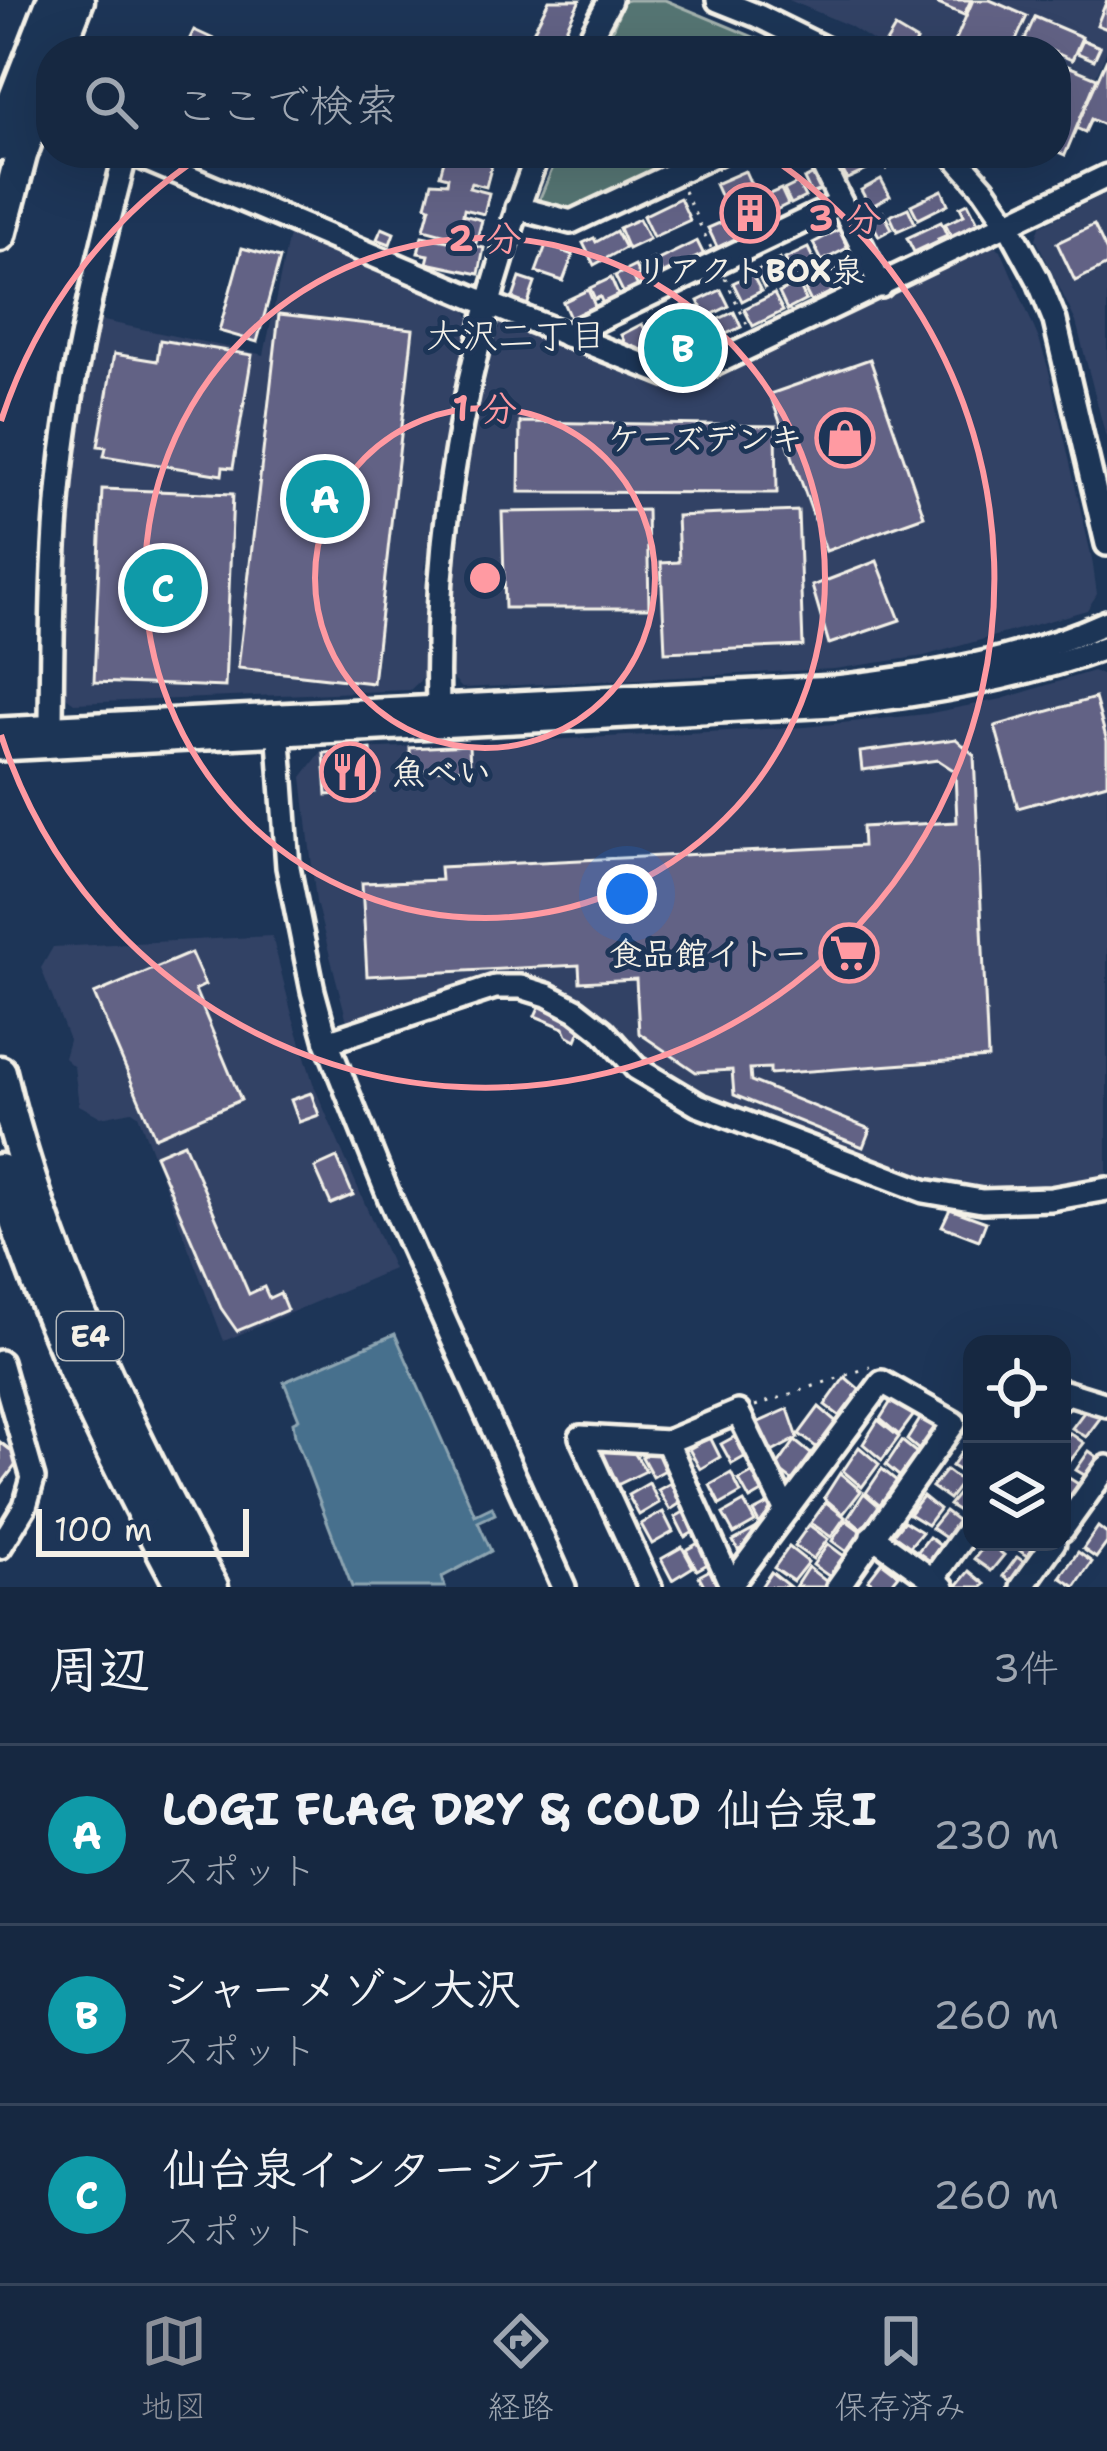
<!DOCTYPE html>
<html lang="ja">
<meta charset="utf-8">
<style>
:root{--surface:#162841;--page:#23344c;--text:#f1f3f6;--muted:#9ea6b1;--line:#35445a;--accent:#8c9099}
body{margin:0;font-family:"Shantell Sans","Klee One",sans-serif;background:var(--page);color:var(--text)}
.controls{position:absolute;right:36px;bottom:36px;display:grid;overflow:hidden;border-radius:24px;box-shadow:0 12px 48px #0002}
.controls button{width:108px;height:108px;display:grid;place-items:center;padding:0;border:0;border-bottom:3px solid var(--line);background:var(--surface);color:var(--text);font:60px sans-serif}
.scale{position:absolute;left:36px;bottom:30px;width:213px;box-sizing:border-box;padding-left:12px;border:6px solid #f4f1e8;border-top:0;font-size:33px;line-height:42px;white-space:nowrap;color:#f4f1e8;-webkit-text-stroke:9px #1d3557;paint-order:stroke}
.you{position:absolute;left:627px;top:894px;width:42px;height:42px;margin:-30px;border:9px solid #fff;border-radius:50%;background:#1a73e8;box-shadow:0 0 0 18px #1a73e833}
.badge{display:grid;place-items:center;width:78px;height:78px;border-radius:50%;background:var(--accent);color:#fff;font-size:39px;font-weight:700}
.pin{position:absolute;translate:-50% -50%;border:6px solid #fff;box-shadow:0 3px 12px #0006}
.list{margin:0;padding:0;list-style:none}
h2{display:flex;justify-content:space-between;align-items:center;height:156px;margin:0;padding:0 48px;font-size:51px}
h2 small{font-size:39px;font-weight:400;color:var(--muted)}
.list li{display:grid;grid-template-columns:78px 1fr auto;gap:36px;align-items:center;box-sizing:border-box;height:180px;padding:0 48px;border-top:3px solid var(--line)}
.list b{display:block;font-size:45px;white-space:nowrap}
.list p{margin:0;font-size:39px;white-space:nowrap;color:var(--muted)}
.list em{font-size:39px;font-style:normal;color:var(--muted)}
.icon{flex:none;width:66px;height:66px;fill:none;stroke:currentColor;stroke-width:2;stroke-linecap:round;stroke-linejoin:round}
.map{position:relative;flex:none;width:1107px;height:1587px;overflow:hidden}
.search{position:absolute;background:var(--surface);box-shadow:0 12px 48px #0002;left:36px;right:36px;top:36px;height:132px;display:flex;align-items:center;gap:30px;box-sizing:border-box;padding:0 42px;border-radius:48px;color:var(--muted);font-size:45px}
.sheet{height:696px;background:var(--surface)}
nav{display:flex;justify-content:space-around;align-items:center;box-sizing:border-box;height:168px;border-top:3px solid var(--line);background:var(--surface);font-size:33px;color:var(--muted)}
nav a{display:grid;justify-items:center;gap:6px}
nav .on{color:var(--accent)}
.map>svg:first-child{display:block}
.built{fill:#324265}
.green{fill:#547473;stroke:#a4b2ae;stroke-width:3}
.water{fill:#46708d;stroke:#8ca4b1;stroke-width:3}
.building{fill:#626285;stroke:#f4f1e8;stroke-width:3}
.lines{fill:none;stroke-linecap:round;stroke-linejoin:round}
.minor-casing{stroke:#f4f1e8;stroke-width:30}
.highway-casing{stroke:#f4f1e8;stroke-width:39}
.path{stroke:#f4f1e8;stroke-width:3;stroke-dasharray:3 9;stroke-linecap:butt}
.minor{stroke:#1d3557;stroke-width:21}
.highway{stroke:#1d3557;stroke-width:30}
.ring{fill:none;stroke:#ff9aa2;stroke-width:6}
.labels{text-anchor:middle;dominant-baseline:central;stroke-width:10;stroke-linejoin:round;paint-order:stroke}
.shield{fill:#1d3557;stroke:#b4b9bc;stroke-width:3}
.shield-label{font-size:30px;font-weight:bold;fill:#f4f1e8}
.poi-label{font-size:33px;font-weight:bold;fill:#f4f1e8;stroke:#1d3557;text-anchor:end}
.neighbourhood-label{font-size:36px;fill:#f4f1e8;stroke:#1d3557}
.centre{fill:#ff9aa2;stroke:#1d3557;stroke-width:6}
.ring-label{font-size:36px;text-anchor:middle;font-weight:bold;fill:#ff9aa2;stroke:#1d3557;stroke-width:10;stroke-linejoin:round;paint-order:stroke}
</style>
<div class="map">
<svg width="1107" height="1587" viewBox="0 0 1107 1587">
<rect width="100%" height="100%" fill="#1d3557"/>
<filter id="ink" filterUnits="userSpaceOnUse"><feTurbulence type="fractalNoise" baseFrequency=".00833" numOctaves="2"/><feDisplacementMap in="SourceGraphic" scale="24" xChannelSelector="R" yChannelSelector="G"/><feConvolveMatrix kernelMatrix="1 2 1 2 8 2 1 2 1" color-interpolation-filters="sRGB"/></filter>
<g filter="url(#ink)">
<g class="built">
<path d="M789,0H1107V50L1096,76L1056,58V51H1039L1022,44L1018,51H889L850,26Z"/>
<path d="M1107,193V441L1076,322L1036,239L1040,226Z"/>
<path d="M289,235L466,310L471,321L425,568L423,678L410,690L74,703L66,697V572L74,462L99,320L264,355Z"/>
<path d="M989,243L1001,250L1040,342L1049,371L1092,559L1097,594L1087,610L924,656L834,669L462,688L450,676L451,614L475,423L501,319L652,385L698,384Z"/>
<path d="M1093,671L1107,677V1180L1053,1192L996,1191L951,1187L690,1088L659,1068L608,1020L561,988L520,979L348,1025L316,902L302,777L322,751L805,727L926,714L1002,699Z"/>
<path d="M272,936L291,1011L314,1086L393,1269L224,1341L138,1115L132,1111L101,1117L79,1105L74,1067L64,1058L69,1040L41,968L53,947Z"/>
</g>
<g class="green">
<path d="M628,0H665L768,43L765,51H603L624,1Z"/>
<path d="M559,153H695L565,216L537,205Z"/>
</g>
<path class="water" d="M395,1334L475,1515L492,1507L495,1514L478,1522L491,1551L442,1577L445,1587H352L295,1436L293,1422L299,1419L284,1382Z"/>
<g class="building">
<path d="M549,0H580L555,51H526L524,50Z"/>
<path d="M929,0H971L964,15Z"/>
<path d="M973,0H990L1027,16L1011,51H951Z"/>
<path d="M1107,0V29L1097,25Z"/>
<path d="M1035,17L1082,37L1072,60L1025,39Z"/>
<path d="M895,28L917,41L912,51H899L886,43Z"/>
<path d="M194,30L240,51H184Z"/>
<path d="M1083,40L1100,47L1094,60L1077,53Z"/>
<path d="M1107,58V118L1104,125L1091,119L1085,132L1076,128Z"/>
<path d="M1056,61L1097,78L1065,155L1056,151Z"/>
<path d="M446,153L492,164L486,187L471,183L469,188L489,193L484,214L464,209L463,215L482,220L476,243L424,229L430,207L426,205L432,182L447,183L448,177L440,175Z"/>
<path d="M785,153H809L812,160L784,172L778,156Z"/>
<path d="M855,153H859L867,170L847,179L838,161Z"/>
<path d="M886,153H903L886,169L878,160Z"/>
<path d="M745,171L753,189L723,202L715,184Z"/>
<path d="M818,172L825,188L811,194L804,179Z"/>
<path d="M881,179L890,196L870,207L861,190Z"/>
<path d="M798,183L805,197L791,204L784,190Z"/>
<path d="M781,189L788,204L774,211L767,195Z"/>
<path d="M942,190L948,204L918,219L911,205Z"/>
<path d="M761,196L770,216L739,230L730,210Z"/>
<path d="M680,198L690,220L653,237L643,216Z"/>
<path d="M968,203L979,225L952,238L945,224L964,215L960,207Z"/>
<path d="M908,208L915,223L897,231L890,216Z"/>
<path d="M883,212L892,229L879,236L870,219Z"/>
<path d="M639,219L649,239L628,249L619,228Z"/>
<path d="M729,219L739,241L719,251L708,228Z"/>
<path d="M941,222L947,235L938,239L943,248L931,254L927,246L914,252L907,238Z"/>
<path d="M1094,225L1107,252V265L1075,281L1057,243Z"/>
<path d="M382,228L394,233L390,244L377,239Z"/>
<path d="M842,228L851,246L822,261L813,243Z"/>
<path d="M616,231L625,248L594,265L583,243L594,238L596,242Z"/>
<path d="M422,236L484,248L479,274L427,263L429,255L418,253Z"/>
<path d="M697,241L706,259L665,279L656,261Z"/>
<path d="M546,245L573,255L563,281L536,272Z"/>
<path d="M242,248L280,258L257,342L219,331Z"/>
<path d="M808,248L816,265L794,276L785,259Z"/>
<path d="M653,259L659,273L645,280L639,266Z"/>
<path d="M780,259L788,276L764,288L756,271Z"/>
<path d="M857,259L865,276L846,286L837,269Z"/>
<path d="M635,266L640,276L634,279L639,288L625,296L615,276Z"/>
<path d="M830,266L841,287L811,302L800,280Z"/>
<path d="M752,274L761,291L742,301L733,283Z"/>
<path d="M520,278L535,283L527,306L512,301Z"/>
<path d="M611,278L619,297L603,304L600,297L595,299L590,288Z"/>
<path d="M798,283L806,300L787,310L779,293Z"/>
<path d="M588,290L595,306L570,318L563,302Z"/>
<path d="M721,290L729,306L699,321L694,311L701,307L698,301Z"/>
<path d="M774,294L783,311L753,326L744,309Z"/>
<path d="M686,304L696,325L660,342L650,321Z"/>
<path d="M734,312L741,327L709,342L702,327Z"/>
<path d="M279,314L413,329L373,683L238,668Z"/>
<path d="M642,324L653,344L631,356L621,335Z"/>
<path d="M699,330L707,347L666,367L658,349Z"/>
<path d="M160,340L252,355L233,468L223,467L222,475L104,456L106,447L98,446L114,354L157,361Z"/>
<path d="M870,359L924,516L826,551L770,394Z"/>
<path d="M520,422L776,426L777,493L519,492Z"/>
<path d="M102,489L233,494L225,687L94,682Z"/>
<path d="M647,510L649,608H505L502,512Z"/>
<path d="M798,511L803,646L665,652L661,563L679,562L677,516Z"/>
<path d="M877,561L900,620L829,644L812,586Z"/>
<path d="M1095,698L1107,741V783L1018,808L995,726Z"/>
<path d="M956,739L974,755L988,1058L770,1074V1068L750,1069L751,1081L870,1129L863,1147L734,1095L732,1070L696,1072L639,1033L636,979L580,982L579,965L367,976L362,883L441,880L440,867L863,846L862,827L957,822L955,771L938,760L862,770L860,752Z"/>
<path d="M469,745L470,768L411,771L410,748Z"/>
<path d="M371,749L374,792L327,795L324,753Z"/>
<path d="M191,953L205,985L195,990L241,1100L155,1137L94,994Z"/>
<path d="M540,1005L576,1021L575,1025L581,1028L576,1040L567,1035L564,1028L535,1016Z"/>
<path d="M311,1093L319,1115L299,1122L291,1100Z"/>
<path d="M184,1143L249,1294L264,1287L269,1298L280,1293L287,1310L237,1331L221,1308L155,1155Z"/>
<path d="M337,1158L353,1195L331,1204L315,1168Z"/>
<path d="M950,1209L986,1222L979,1240L942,1226Z"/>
<path d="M845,1377L866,1395L846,1421L825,1405Z"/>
<path d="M895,1395L916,1412L899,1435L880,1419Z"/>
<path d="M819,1407L839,1424L820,1450L799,1434Z"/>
<path d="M1087,1408L1101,1417L1086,1437L1072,1428Z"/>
<path d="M788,1409L798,1438L772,1452L757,1423Z"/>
<path d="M922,1416L943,1433L926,1456L907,1440Z"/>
<path d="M878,1420L899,1437L882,1460L863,1444Z"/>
<path d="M743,1432L753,1452L732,1464L721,1444Z"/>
<path d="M1070,1433L1084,1443L1067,1465L1062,1462V1446Z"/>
<path d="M710,1437L720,1457L700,1469L689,1449Z"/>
<path d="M795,1441L816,1458L797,1484L776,1468Z"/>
<path d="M902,1441L923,1458L905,1481L886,1465Z"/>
<path d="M0,1442L21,1458L0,1486Z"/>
<path d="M629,1445L646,1471L615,1486L595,1448Z"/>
<path d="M663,1445L674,1465L653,1477L642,1457Z"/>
<path d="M859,1447L879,1464L862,1487L843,1471Z"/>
<path d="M965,1447L972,1451V1470L968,1476L952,1466Z"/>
<path d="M1089,1451L1103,1461L1091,1479L1076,1470Z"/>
<path d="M761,1468L771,1488L750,1500L739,1480Z"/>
<path d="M882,1469L903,1486L885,1509L866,1493Z"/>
<path d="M946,1470L962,1482L949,1499L932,1487Z"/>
<path d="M731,1473L741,1493L720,1505L710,1485Z"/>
<path d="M840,1473L861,1491L843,1514L824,1498Z"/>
<path d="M680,1478L690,1497L670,1510L658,1490Z"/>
<path d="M1069,1478L1083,1487L1071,1507L1062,1501V1487Z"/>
<path d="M649,1483L659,1503L639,1515L628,1495Z"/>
<path d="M963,1488L972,1494V1510L967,1516L949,1505Z"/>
<path d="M864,1493L885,1511L867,1534L848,1518Z"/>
<path d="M923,1496L939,1509L927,1525L909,1514Z"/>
<path d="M774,1501L785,1520L764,1532L753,1512Z"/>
<path d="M744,1502L755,1522L734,1534L723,1514Z"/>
<path d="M826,1502L845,1517L831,1537L811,1523Z"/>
<path d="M696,1505L706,1525L685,1537L675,1517Z"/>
<path d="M945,1511L962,1524L949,1540L931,1528Z"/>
<path d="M663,1512L673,1532L652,1544L641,1524Z"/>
<path d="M846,1520L866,1535L851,1555L832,1541Z"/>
<path d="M904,1521L922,1532L907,1550L890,1538Z"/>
<path d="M809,1525L828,1539L813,1559L794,1546Z"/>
<path d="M1098,1527L1107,1534V1543L1096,1558L1083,1549Z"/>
<path d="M755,1529L765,1549L744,1561L733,1541Z"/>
<path d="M929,1537L946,1550L933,1566L915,1555Z"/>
<path d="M707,1538L718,1558L697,1570L686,1550Z"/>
<path d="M987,1542L1004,1555L991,1571L974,1559Z"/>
<path d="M1026,1542H1045L1032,1560L1019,1550Z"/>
<path d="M828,1544L848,1559L833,1579L813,1565Z"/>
<path d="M682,1547L693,1567L672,1580L661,1559Z"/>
<path d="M789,1547L808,1562L793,1581L774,1568Z"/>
<path d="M1078,1552L1092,1562L1075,1587L1060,1577Z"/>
<path d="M1017,1557L1030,1566L1015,1584L1003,1576Z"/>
<path d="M882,1562L899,1575L889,1587H879L868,1580Z"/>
<path d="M721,1564L725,1587H705L699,1576Z"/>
<path d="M808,1567L827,1582L824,1587H795Z"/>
<path d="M969,1571L985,1584L982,1587H956Z"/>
<path d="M771,1572L790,1587H761Z"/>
</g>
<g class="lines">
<defs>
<g id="minor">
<path d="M718,0L758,16L829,51"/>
<path d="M583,51L610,0"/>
<path d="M131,153L479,300L669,375L693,374L1107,176"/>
<path d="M817,153L881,286"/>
<path d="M952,153L984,189L1008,224L1038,279L1055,321L1107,544"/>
<path d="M517,208L571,222L718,153"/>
<path d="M566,335L841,203"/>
<path d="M438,706C433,518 471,328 538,153"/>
<path d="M51,724C52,626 52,528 66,431C79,337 102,245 126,153"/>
<path d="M278,726L288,867L313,991L327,1042L390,1199L564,1587"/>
<path d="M0,729L836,687C926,677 1023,660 1107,622"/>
<path d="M0,749L834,705C927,694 1018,679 1107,647"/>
<path d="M327,1042L495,987H521L547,995L576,1010L603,1031L636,1068L698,1105L924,1191L982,1201L1051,1199L1107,1189"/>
<path d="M0,1362L33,1478L25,1506L0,1547"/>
<path d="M1062,1397L1065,1392L1107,1405"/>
<path d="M667,1442L732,1587"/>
<path d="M1062,1530L1107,1467"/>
<path d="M872,1536L943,1587"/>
<path d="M933,1579L972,1524"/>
<path d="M731,1585L882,1382L954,1423L838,1587"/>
<path d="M650,1587L581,1437L667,1442L738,1412L786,1511"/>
<path d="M1022,1587L1054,1542"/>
</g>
<g id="highway">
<path d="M58,51L78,0"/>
<path d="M0,145L11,108L53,0"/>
<path d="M0,235L21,155L51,70"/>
<path d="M0,1072C43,1253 124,1424 212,1587"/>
<path d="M0,1170C42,1315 111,1454 182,1587"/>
</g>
</defs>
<use href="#minor" class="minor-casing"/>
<use href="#highway" class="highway-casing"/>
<g class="path">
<path d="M684,191L711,248"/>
<path d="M725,278L749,329"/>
<path d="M755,1406L870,1367"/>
</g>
<use href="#minor" class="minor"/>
<use href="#highway" class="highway"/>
</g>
</g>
<g class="ring">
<circle cx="485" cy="578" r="170"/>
<circle cx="485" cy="578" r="340"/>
<path d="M1 421A509 509 0 0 1 204 154M766 154A509 509 0 1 1 1 735"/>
</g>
<defs>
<symbol id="building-ring" viewBox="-11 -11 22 22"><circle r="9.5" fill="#1d3557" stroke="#ff9aa2" stroke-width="1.5"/><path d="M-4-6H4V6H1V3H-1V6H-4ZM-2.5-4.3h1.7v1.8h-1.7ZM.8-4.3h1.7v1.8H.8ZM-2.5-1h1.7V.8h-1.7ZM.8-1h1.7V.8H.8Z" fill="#ff9aa2"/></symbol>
<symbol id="shop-ring" viewBox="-11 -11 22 22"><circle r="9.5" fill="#1d3557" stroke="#ff9aa2" stroke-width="1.5"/><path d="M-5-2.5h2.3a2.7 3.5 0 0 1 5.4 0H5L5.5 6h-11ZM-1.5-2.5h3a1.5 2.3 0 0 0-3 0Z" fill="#ff9aa2"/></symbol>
<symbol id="restaurant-ring" viewBox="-11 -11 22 22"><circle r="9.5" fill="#1d3557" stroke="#ff9aa2" stroke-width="1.5"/><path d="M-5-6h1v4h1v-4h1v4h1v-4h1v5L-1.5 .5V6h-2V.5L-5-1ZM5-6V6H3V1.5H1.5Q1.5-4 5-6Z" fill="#ff9aa2"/></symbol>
<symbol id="supermarket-ring" viewBox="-11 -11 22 22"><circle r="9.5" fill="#1d3557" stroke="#ff9aa2" stroke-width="1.5"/><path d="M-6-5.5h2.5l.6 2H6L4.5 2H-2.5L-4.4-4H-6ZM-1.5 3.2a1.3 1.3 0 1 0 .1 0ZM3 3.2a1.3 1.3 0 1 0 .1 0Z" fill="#ff9aa2"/></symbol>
</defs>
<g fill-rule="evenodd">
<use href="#building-ring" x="717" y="180" width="66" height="66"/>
<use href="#shop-ring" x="812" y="405" width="66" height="66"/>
<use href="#restaurant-ring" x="317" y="739" width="66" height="66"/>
<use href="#supermarket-ring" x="816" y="920" width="66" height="66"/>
</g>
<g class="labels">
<rect class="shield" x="57" y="1312" width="66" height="48" rx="9"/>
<g class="shield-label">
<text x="90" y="1336">E4</text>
</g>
<g class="poi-label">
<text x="750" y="270" text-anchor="middle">リアクトBOX泉</text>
<text x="803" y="438">ケーズデンキ</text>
<text x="392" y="772" text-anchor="start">魚べい</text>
<text x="807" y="953">食品館イトー</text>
</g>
<g class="neighbourhood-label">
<text x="516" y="335">大沢二丁目</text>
</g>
</g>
<circle cx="485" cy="578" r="18" class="centre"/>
<g class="ring-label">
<text x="845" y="231">3 分</text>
<text x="485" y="251">2 分</text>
<text x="485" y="421">1 分</text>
</g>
</svg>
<div class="controls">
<button><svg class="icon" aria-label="locate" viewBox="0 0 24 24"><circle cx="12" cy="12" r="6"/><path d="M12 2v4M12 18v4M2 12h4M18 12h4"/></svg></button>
<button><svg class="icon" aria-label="layers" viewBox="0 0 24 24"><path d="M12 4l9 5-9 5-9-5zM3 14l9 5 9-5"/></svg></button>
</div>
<div class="scale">100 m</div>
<div class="you"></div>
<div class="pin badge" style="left:325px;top:499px;background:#0f9aa8">A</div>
<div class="pin badge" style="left:683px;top:348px;background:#0f9aa8">B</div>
<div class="pin badge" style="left:163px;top:588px;background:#0f9aa8">C</div>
<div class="search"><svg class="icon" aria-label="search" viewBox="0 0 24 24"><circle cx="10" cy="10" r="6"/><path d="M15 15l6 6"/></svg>ここで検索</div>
</div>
<section class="sheet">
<h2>周辺<small>3件</small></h2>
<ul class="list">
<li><span class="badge" style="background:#0f9aa8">A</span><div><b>LOGI FLAG DRY &amp; COLD 仙台泉I</b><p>スポット</p></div><em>230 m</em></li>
<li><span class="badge" style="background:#0f9aa8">B</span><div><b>シャーメゾン大沢</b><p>スポット</p></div><em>260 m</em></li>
<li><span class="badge" style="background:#0f9aa8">C</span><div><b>仙台泉インターシティ</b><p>スポット</p></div><em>260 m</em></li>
</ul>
</section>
<nav>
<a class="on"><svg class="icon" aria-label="map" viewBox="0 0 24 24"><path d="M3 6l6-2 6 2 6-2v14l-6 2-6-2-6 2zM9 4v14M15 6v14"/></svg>地図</a>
<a><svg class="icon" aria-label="directions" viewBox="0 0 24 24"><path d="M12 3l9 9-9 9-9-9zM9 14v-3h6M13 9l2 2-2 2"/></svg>経路</a>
<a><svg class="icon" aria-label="saved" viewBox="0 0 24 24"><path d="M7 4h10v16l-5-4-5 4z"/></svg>保存済み</a>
</nav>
